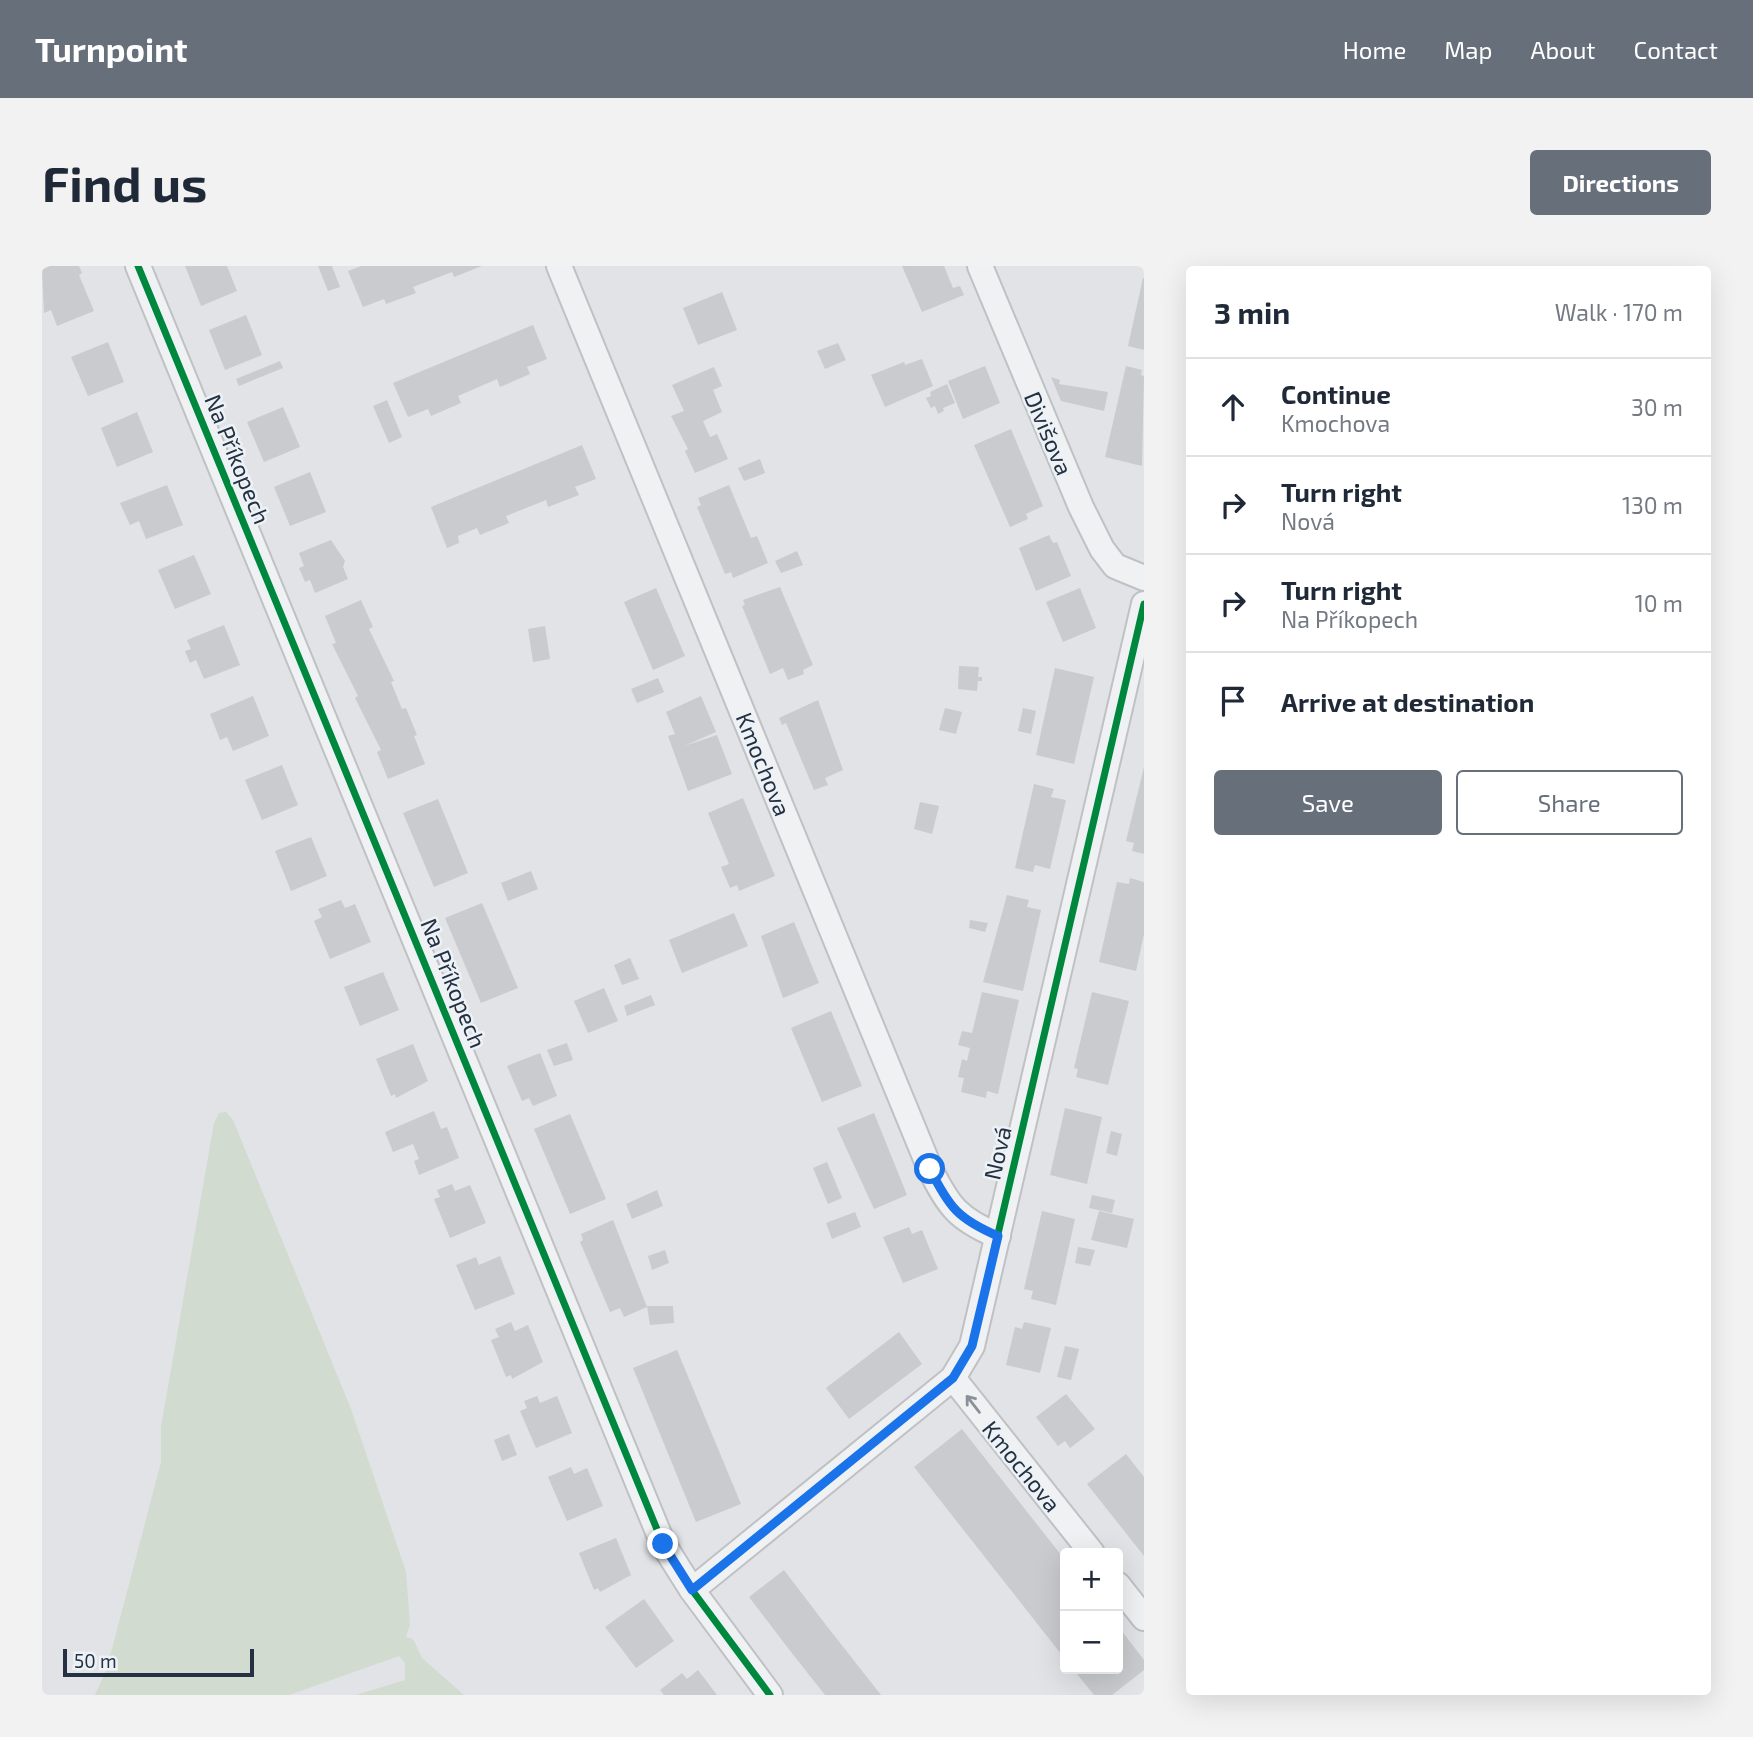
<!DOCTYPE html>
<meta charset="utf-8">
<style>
:root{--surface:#fff;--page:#f2f2f3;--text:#1f2937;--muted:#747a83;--line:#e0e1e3;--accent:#676f7b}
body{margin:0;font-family:"Exo 2",sans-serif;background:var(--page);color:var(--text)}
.controls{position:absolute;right:21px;bottom:21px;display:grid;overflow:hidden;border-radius:7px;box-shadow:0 7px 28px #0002}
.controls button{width:63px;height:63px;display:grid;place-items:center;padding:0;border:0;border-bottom:2px solid var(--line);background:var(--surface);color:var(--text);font:35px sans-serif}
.scale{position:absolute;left:21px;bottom:18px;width:191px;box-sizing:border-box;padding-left:7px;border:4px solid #253142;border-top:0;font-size:19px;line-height:24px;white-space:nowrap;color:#253142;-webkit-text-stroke:5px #edf2f6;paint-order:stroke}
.stop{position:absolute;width:21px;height:21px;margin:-16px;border:5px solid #1a73e8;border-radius:50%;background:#fff}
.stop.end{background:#1a73e8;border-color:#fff;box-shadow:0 2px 7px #0008}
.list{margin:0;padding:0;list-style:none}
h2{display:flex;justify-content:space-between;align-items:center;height:91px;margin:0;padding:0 28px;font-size:30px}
h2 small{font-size:23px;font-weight:400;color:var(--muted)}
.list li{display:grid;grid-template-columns:46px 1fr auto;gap:21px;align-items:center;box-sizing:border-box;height:98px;padding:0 28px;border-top:2px solid var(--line)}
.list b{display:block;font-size:26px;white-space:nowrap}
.list p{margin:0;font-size:23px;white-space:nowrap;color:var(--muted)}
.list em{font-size:23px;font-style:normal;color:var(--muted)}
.actions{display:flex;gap:14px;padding:21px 28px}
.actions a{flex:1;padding:16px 0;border:2px solid var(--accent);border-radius:7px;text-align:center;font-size:24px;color:var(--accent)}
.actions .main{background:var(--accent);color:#fff}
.icon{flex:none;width:38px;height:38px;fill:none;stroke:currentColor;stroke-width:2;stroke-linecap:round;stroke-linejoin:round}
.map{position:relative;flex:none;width:1102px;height:1429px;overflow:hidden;border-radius:7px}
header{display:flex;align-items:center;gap:42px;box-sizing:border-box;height:98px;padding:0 35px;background:var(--accent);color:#fff}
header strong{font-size:33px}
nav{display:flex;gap:38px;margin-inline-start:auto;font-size:24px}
.intro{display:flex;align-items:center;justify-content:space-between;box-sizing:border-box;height:168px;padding:0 42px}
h1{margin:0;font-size:49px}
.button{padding:18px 32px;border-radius:7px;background:var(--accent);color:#fff;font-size:24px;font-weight:700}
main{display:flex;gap:42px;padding:0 42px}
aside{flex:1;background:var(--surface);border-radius:7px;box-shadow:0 7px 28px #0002}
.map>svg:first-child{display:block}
.green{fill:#d1dbd0}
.building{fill:#c9cbcf}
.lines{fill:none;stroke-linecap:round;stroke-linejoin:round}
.minor-casing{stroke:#bfc1c4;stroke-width:28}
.minor{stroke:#f0f1f3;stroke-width:24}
.cycleway-casing{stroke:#edf2f6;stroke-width:11}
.cycleway{stroke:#00873e;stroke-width:7}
.oneway{stroke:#8a919a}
.route{stroke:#1a73e8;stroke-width:9}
.labels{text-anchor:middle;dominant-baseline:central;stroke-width:5;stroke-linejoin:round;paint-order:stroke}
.street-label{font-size:23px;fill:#253142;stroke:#edf2f6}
</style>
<header>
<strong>Turnpoint</strong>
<nav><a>Home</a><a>Map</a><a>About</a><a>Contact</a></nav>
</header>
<div class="intro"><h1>Find us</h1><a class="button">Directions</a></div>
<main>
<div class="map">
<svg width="1102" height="1429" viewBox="0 0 1102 1429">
<rect width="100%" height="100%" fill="#e1e3e6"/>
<path class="green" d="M184,846L191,854L309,1143L364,1306L368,1359L364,1371L371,1373L380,1392L422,1429H314L363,1414V1397L357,1390L247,1429H53L65,1402L119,1196V1161L172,857L177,847Z"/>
<g class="building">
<path d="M8,0H37L40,7L37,9L52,45L15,60L9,44L2,47L0,4Z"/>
<path d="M143,0H185L195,25L159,40Z"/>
<path d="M276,0H290L298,21L286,25Z"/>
<path d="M319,0H440L412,11L410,6L371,21L374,27L344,38L342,33L321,41L306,5Z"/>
<path d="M860,0H902L911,22L918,20L922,29L880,46Z"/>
<path d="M1101,12H1102V84L1086,80Z"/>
<path d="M680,26L695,64L656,79L641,42Z"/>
<path d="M204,49L220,89L183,104L167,64Z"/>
<path d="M491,59L505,93L485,101L488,108L458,121L455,113L416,130L419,137L389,150L386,143L366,151L351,117Z"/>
<path d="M66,76L82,116L46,130L29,91Z"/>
<path d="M796,77L804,94L783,103L775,85Z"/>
<path d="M880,93L891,120L843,141L829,109L862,96L863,99Z"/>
<path d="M238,95L241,102L197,120L194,113Z"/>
<path d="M943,100L958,137L921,153L906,115Z"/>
<path d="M1084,100L1100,104L1099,109L1102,110L1100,200L1063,191Z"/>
<path d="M672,101L680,120L671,124L680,146L661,155L668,171L675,168L686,193L653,207L643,185L646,183L629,150L642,145L630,119Z"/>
<path d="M1009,111L1018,114L1017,118L1066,126L1062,145L1019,135Z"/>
<path d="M905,118L913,137L901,142L902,145L896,148L893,140L889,142L884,132L889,130L888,126Z"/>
<path d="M345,134L360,171L347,177L331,140Z"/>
<path d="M241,141L258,181L222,196L205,156Z"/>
<path d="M95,146L111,186L75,201L59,162Z"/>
<path d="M969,163L1001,240L984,248L986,253L968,261L932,179Z"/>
<path d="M540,179L554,213L533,221L537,229L506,241L504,234L464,250L467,257L438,269L435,262L416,270L417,277L405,282L389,241Z"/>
<path d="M718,193L723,207L702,215L696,202Z"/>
<path d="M268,206L284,246L248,260L232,221Z"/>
<path d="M125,219L141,259L104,273L97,255L88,259L78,237Z"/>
<path d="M687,219L709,272L715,270L726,297L691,312L689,306L683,308L655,241L659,239L656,232Z"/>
<path d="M1007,269L1011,277L1015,276L1029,310L994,325L977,282Z"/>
<path d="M289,274L303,295L301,301L306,313L273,327L268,314L263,316L257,302L262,300L257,287Z"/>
<path d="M755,285L761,299L739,307L733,295Z"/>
<path d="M152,289L169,328L133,343L116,304Z"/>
<path d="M738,321L771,399L761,404L762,408L746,414L741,402L728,408L700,340L703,339L701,334Z"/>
<path d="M614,322L643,390L611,404L582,336Z"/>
<path d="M1038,322L1054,362L1021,376L1004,336Z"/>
<path d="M319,334L331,361L327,363L352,415L349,416L360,443L364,442L375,469L372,470L383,498L346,513L335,486L339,484L313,432L316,430L290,378L294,377L283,350Z"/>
<path d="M182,359L198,399L162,413L154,394L148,397L143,385L149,383L145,374Z"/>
<path d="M503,360L508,393L491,396L486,363Z"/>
<path d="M917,400L937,401L936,411H940V415H936L935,425L916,423Z"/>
<path d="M1013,402L1052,411L1032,498L994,489Z"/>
<path d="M616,412L622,426L595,437L589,423Z"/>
<path d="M211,430L227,470L191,485L185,471L178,474L168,448Z"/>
<path d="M659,430L674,466L642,480L675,469L690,508L646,525L626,470L633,468L624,446Z"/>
<path d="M776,434L801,504L783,512L786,519L772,524L744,457L740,459L737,452Z"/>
<path d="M903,442L920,446L914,468L897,464Z"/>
<path d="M981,442L994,445L989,468L976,465Z"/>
<path d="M240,499L256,539L220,554L203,514Z"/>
<path d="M1102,501V588L1090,585L1092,577L1084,575Z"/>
<path d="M992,518L1012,523L1009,531L1024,534L1008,603L993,599L991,606L973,602Z"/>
<path d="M701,532L733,610L697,625L695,619L688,622L679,601L687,598L666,547Z"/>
<path d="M396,533L426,607L392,621L361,547Z"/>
<path d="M878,536L897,540L890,568L872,563Z"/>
<path d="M269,571L285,610L249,625L233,585Z"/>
<path d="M489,605L496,623L466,635L459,617Z"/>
<path d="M1088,612L1102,616V668L1094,705L1057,696L1075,616L1087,618Z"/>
<path d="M965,629L987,634L985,641L999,644L981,725L941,716Z"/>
<path d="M299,634L303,642L313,638L329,676L288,693L272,655L280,651L276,643Z"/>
<path d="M440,637L476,722L439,737L403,652Z"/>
<path d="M692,647L706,680L640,707L627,674Z"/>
<path d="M928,654L946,657L943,666L927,662Z"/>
<path d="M752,656L777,717L741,732L719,670Z"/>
<path d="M588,692L597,713L580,719L572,699Z"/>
<path d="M341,706L357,744L318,760L302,721Z"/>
<path d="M562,722L576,755L546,767L532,735Z"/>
<path d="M940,726L977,734L956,828L945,825L944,832L919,826L922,812L916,811L920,793L925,795L928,782L916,779L920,765L930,767Z"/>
<path d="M1050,726L1087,735L1066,819L1034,811L1036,803L1032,802Z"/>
<path d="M609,729L613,739L585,750L582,740Z"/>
<path d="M789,745L820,820L780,836L749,762Z"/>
<path d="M525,777L531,794L512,800L505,784Z"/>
<path d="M371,778L386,815L354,832L353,828L349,830L334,793Z"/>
<path d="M498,787L515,830L491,840L487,832L480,835L465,800Z"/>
<path d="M1023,842L1060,851L1045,918L1008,909Z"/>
<path d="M392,845L399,863L405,861L417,892L377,909L372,895L377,893L371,878L351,886L343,866Z"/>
<path d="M832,847L865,929L832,943L795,862Z"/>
<path d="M528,848L564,933L528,948L492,863Z"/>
<path d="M1069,865L1080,868L1075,890L1064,887Z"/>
<path d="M785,896L800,932L786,938L771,902Z"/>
<path d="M410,918L413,925L428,919L444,957L408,972L392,933L398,931L395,924Z"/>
<path d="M615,924L621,940L590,953L584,938Z"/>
<path d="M1050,929L1073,934L1070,947L1047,942Z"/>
<path d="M1000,945L1033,953L1014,1039L989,1033L991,1025L982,1023Z"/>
<path d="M1057,945L1092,953L1085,982L1049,974Z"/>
<path d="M813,946L819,961L790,973L784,957Z"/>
<path d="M571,954L605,1041L582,1051L578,1042L568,1046L538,976L541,974L539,968Z"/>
<path d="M867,961L870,968L880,964L896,1003L861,1017L841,971Z"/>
<path d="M1036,981L1053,984L1048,1000L1033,997Z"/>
<path d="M623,984L627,997L610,1004L606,990Z"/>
<path d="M458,990L473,1028L433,1044L414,999L434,991L437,999Z"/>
<path d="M605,1040H631L632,1057L608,1059Z"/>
<path d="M469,1056L473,1065L486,1059L501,1096L470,1113L469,1109L464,1111L449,1074L457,1071L453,1063Z"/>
<path d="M982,1056L1009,1062L998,1107L964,1099L973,1061L980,1063Z"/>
<path d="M857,1066L880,1098L807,1153L784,1122Z"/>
<path d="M1023,1080L1037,1083L1029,1114L1015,1111Z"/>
<path d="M635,1084L699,1238L654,1256L591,1102Z"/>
<path d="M1024,1128L1053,1163L1028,1182L1023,1175L1016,1180L994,1151Z"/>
<path d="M495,1130L498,1137L515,1130L530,1167L494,1182L478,1145L485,1142L482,1135Z"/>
<path d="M920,1163L1023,1294V1393L872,1201Z"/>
<path d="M467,1168L475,1189L460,1195L452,1174Z"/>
<path d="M1084,1188L1102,1211V1290L1045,1218Z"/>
<path d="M529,1201L532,1208L545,1202L561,1240L525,1255L506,1211Z"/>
<path d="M574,1272L589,1309L558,1326L556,1322L552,1324L537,1287Z"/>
<path d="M742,1304L784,1359L839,1429H783L749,1386L707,1331Z"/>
<path d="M602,1333L632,1375L594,1402L563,1361Z"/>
<path d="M1076,1360L1102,1394V1404L1070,1429H1052L1031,1403H1076Z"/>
<path d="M656,1404L675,1429H622L618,1424L640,1407L645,1413Z"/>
</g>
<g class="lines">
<defs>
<g id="minor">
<path d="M96,0L621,1278L650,1324L728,1429"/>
<path d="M517,0L888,903C907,941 916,953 956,970"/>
<path d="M938,0L1039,241L1060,283L1073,300L1102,312"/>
<path d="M911,1112L1050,1287"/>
<path d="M1076,1319L1102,1352"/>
<path d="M650,1324L911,1112L930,1080L1102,338"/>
</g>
</defs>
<use href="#minor" class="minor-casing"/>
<use href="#minor" class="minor"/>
<defs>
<g id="cycleway">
<path d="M96,0L621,1278L650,1324L728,1429"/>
<path d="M650,1324L911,1112L930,1080L1102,338"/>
</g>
</defs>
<use href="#cycleway" class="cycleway-casing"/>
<use href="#cycleway" class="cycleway"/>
</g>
<defs><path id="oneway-shaft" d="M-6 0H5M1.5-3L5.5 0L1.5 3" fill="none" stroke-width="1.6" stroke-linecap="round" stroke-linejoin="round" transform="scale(1.75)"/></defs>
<use class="oneway" href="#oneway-shaft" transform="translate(931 1138) rotate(-128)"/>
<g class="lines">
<path class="route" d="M621,1278L650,1324L911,1112L930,1080L956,970C916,953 907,941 888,903"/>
</g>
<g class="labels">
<g class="street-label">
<text transform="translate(1007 167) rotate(67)">Divišova</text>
<text transform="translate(196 193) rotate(68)">Na Příkopech</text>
<text transform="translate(722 498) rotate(68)">Kmochova</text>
<text transform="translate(412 717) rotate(68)">Na Příkopech</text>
<text transform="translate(955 887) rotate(-77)">Nová</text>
<text transform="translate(980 1200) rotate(51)">Kmochova</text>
</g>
</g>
</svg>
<div class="controls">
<button>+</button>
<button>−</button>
</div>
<div class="scale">50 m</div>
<div class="stop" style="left:888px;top:903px"></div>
<div class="stop end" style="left:621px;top:1278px"></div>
</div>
<aside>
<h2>3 min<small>Walk · 170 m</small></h2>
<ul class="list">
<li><svg class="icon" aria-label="ahead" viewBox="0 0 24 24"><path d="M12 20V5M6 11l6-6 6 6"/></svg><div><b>Continue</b><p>Kmochova</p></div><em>30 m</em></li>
<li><svg class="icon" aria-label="right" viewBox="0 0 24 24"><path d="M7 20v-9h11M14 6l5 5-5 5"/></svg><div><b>Turn right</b><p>Nová</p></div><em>130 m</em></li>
<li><svg class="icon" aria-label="right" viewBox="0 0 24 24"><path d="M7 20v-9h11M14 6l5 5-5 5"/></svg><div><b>Turn right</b><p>Na Příkopech</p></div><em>10 m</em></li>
<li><svg class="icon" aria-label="arrive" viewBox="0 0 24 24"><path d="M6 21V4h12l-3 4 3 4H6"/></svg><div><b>Arrive at destination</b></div></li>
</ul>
<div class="actions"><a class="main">Save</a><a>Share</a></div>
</aside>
</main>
